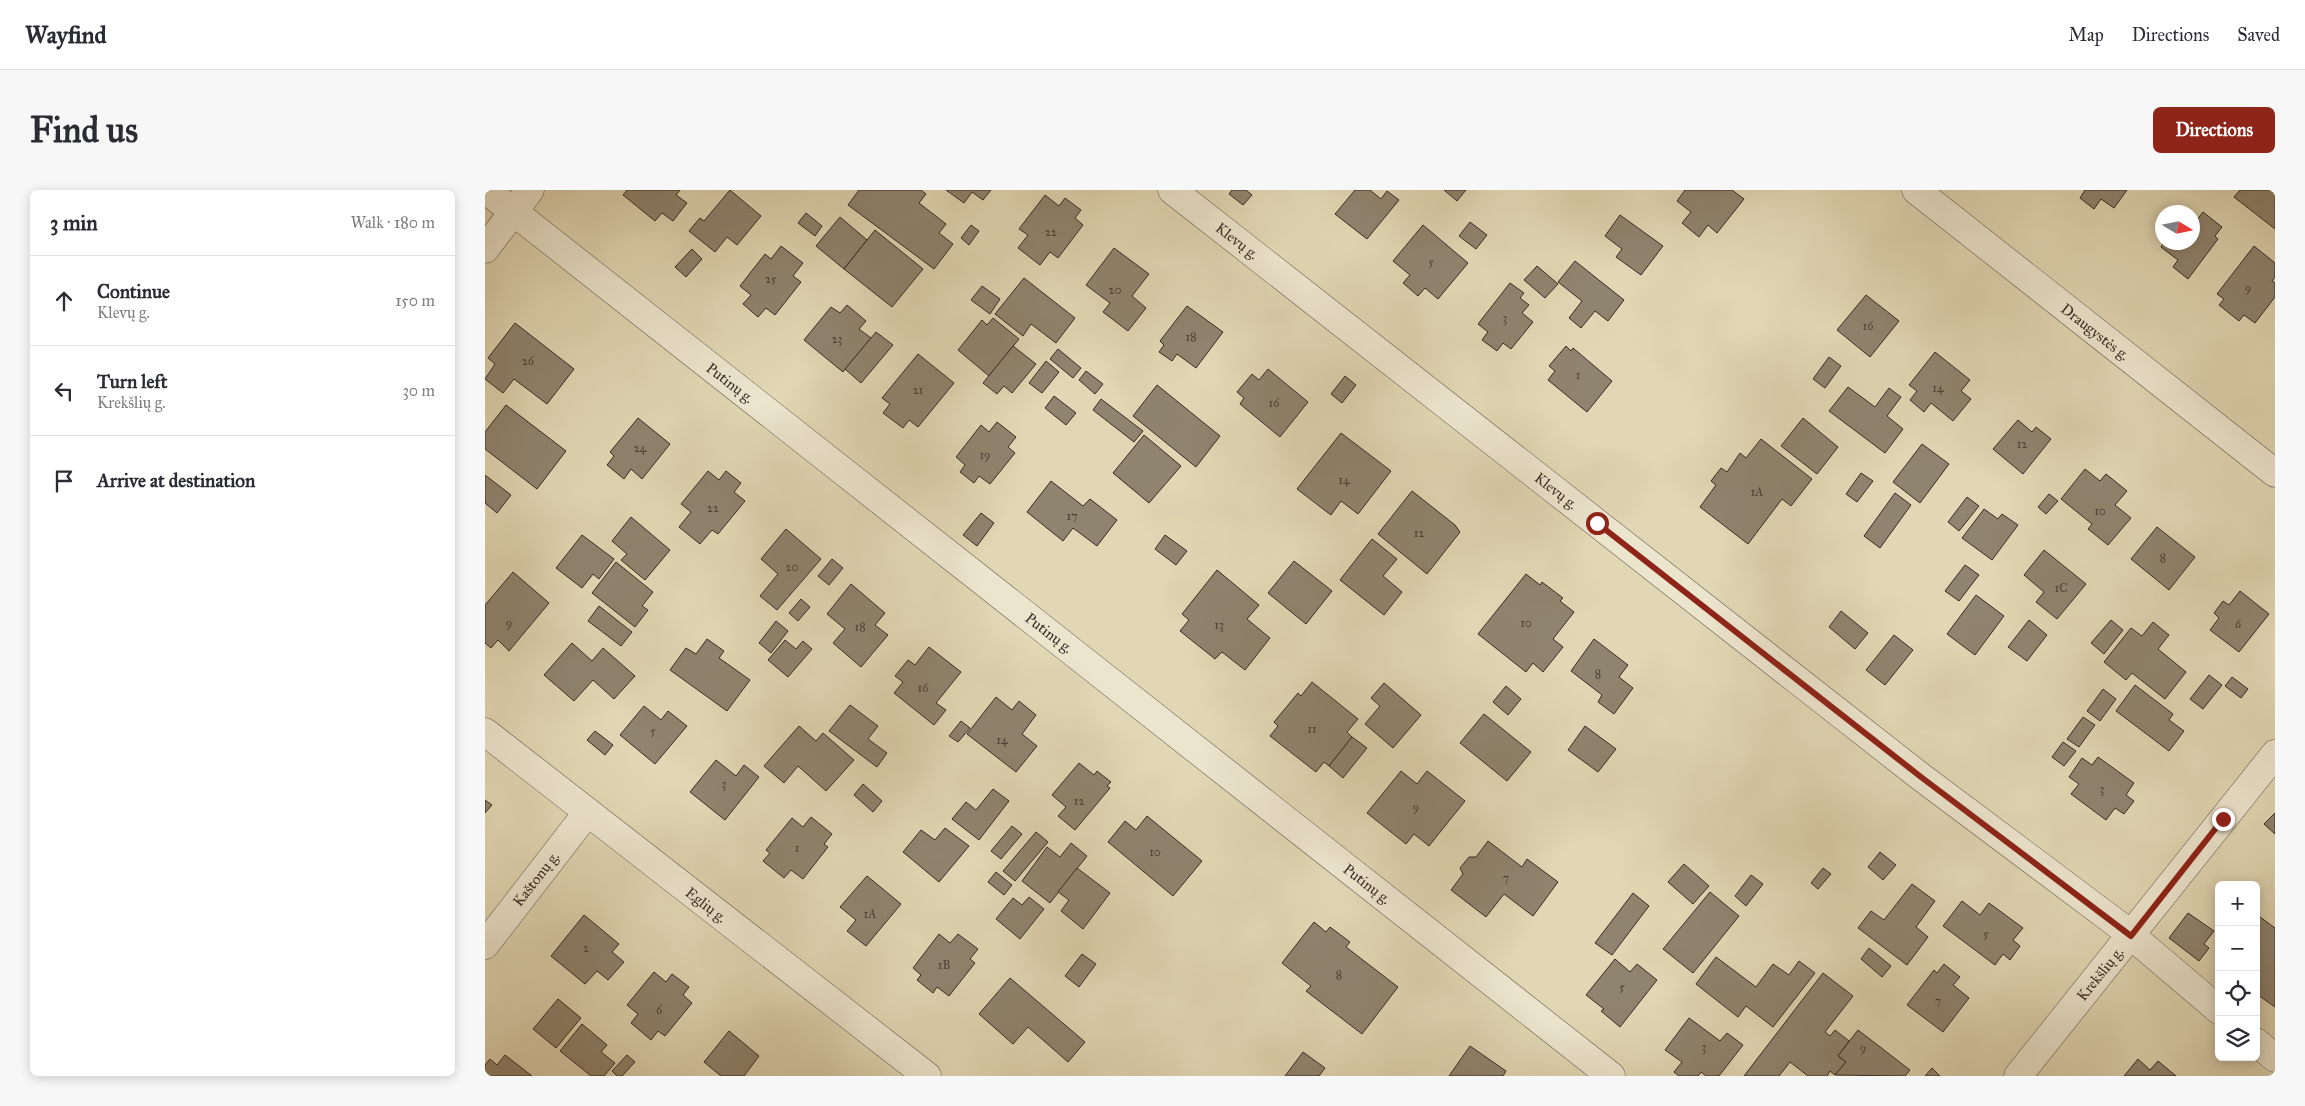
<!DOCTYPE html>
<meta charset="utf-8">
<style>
:root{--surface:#fff;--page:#f7f7f7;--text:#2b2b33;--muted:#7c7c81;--line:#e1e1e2;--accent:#8f2418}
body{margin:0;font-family:"IM FELL Great Primer",serif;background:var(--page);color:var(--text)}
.controls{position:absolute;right:15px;bottom:15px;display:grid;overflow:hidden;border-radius:8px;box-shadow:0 2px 12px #0003}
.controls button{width:45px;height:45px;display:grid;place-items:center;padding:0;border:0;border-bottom:1px solid var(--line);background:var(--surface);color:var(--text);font:25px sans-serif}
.compass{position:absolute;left:1670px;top:15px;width:45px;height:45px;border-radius:50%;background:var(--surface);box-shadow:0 2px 12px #0003;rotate:100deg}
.stop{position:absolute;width:15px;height:15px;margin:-11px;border:4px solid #8f2418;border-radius:50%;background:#fff}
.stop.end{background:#8f2418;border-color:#fff;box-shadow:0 1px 5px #0008}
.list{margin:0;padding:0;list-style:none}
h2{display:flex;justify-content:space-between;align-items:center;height:65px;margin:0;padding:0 20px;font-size:21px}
h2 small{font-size:16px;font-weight:400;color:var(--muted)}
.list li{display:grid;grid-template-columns:32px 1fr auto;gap:15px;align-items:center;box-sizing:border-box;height:90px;padding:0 20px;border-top:1px solid var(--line)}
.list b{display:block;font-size:19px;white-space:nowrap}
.list p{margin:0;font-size:16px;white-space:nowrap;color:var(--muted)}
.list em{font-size:16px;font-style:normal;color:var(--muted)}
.icon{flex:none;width:28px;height:28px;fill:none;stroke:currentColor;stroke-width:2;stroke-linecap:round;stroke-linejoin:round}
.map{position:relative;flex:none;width:1790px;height:886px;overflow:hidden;border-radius:8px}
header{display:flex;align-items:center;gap:30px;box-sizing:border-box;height:70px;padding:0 25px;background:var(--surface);border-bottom:1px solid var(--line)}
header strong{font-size:24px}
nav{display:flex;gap:28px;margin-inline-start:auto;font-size:18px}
.intro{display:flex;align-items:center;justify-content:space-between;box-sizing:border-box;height:120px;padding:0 30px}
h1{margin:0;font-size:35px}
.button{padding:12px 22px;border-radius:8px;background:var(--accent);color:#fff;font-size:18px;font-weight:700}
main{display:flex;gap:30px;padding:0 30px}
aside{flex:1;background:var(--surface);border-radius:8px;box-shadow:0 2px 12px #0003}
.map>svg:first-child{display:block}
.building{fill:#8f846f;stroke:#372b24}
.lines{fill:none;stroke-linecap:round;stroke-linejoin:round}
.street-casing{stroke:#625648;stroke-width:29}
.street{stroke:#ece5ce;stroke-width:28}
.route{stroke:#8f2418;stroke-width:6}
.labels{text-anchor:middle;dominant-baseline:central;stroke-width:4;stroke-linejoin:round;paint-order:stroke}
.number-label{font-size:12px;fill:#4d4137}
.street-label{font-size:15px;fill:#372b24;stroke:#ece5ce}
</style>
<header>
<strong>Wayfind</strong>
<nav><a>Map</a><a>Directions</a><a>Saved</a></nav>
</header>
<div class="intro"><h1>Find us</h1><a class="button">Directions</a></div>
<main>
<aside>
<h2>3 min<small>Walk · 180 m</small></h2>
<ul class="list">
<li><svg class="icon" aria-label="ahead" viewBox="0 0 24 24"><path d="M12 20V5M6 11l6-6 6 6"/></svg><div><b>Continue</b><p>Klevų g.</p></div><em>150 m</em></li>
<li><svg class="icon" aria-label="left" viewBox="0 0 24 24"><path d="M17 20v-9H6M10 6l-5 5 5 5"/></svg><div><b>Turn left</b><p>Krekšlių g.</p></div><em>30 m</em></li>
<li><svg class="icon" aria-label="arrive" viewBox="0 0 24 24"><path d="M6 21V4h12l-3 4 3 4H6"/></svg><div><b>Arrive at destination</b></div></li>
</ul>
</aside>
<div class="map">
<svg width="1790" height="886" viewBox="0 0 1790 886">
<rect width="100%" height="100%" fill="#e1d7b4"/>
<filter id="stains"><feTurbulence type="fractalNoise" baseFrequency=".004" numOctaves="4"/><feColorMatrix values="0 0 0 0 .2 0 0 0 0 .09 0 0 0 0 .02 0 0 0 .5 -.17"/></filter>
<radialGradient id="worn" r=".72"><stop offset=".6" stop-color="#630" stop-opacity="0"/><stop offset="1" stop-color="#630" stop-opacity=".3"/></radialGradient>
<g class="building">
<path d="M142,0H195L191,5L202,13L188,31L177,23L170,31L138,5Z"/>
<path d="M245,0L276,26L252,55L242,47L230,62L204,41L215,28L219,31Z"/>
<path d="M374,0H436L441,4L434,13L461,34L454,43L468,54L449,79L363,15Z"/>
<path d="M461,0H506L498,10L487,2L479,13Z"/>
<path d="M747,0H761L767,5L758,15L744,4Z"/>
<path d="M870,0H885L896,9L902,1L914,10L882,49L850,24Z"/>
<path d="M959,0H981L972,11Z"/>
<path d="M1200,0H1247L1259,9L1232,43L1223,35L1214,47L1197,33L1206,22L1192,11Z"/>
<path d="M1600,0H1642L1629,18L1616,9L1609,19L1595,8Z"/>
<path d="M1755,0H1790V39L1749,7Z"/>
<path d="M560,5L574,16L580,8L596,20L590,28L598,35L573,68L565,62L555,75L533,58L543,45L534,39Z"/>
<path d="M1718,22L1737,37L1730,46L1733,49L1703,89L1688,77L1693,70L1676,57L1679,52H1708V29L1711,31Z"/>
<path d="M321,23L337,36L330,46L313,33Z"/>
<path d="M1135,25L1178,56L1156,85L1131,67L1137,59L1120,46Z"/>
<path d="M355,27L382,50L359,79L331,56Z"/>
<path d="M985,32L1002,45L991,59L974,46Z"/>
<path d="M486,35L494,41L484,55L476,48Z"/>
<path d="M938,35L983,73L953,109L940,98L933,106L918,93L925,85L908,71Z"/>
<path d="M390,40L438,79L407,117L359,79Z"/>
<path d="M296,56L318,73L308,86L316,92L290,125L281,118L273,127L258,114L266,105L255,96L280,64L286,69Z"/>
<path d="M1769,56L1790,73V87L1787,91L1790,93V107L1770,133L1759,125L1754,131L1734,115L1739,109L1732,104Z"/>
<path d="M629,58L664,84L647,106L661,118L643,141L618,122L625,113L601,95Z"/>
<path d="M207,59L217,69L201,87L190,77Z"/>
<path d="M1090,71L1139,110L1123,131L1110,121L1096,138L1084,128L1097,111L1073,92Z"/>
<path d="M1052,76L1073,94L1060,108L1039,90Z"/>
<path d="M539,88L590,128L571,153L546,134L538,146L510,124Z"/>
<path d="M1025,93L1039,103L1035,108L1044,115L1037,123L1048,132L1026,159L1018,153L1012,161L997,150L1003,142L993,134Z"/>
<path d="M497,96L515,109L505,124L486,110Z"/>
<path d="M1381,105L1414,131L1385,167L1352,140Z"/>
<path d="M362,115L381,131L374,139L386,148L358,182L319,150L346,117L355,123Z"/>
<path d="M702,116L738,142L711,178L692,164L687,171L674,162L679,155L675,151Z"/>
<path d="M508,128L534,149L504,186L473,160L497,130L502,135Z"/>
<path d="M30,133L89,179L62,214L29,189L18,203L0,189L10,174L3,168Z"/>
<path d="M391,142L408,155L376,193L360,179Z"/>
<path d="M528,156L551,174L527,203L519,196L512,204L498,193Z"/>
<path d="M1081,156L1086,161L1088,158L1127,191L1102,222L1063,190L1070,181L1064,176Z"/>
<path d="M573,159L596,178L588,188L565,169Z"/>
<path d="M1450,162L1485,190L1476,201L1486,209L1468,231L1446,213L1439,222L1425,210L1432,201L1424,195Z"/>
<path d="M433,164L469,193L433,237L424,230L418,238L398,223L405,214L397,208Z"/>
<path d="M1344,167L1356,176L1340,198L1328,189Z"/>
<path d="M561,171L574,182L557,203L544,193Z"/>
<path d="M783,179L823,212L795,247L755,214L759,208L752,202L767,184L774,190Z"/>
<path d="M601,181L618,194L610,204L594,190Z"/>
<path d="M860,186L871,195L857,213L846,204Z"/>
<path d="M672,195L735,246L711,277L648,226Z"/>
<path d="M1363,197L1390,217L1404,198L1416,207L1402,226L1418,239L1400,263L1344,221Z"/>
<path d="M569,206L591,223L581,235L560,218Z"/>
<path d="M616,209L658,241L649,252L608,220Z"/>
<path d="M21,215L81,261L52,299L0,259V242Z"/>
<path d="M153,228L185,254L157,289L146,279L139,289L122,275L129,266L125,262Z"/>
<path d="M1318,228L1353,257L1332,284L1296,256Z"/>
<path d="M1533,230L1547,242L1551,237L1566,249L1538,284L1508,259Z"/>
<path d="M512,232L531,247L523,257L530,263L505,294L494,286L489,293L475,282L480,275L471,267L496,235L504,242Z"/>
<path d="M856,243L906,281L873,324L856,311L846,325L812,299Z"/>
<path d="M659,245L696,276L664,313L628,283Z"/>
<path d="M1276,249L1327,289L1306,316L1297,309L1263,354L1215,317L1231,295L1226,291L1236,278L1242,282L1255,263L1261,268Z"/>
<path d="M1437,254L1464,274L1435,313L1408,292Z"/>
<path d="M1600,279L1615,291L1621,284L1642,301L1630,315L1646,328L1623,355L1603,339L1607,334L1576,309Z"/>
<path d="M223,281L234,290L241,281L256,293L249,302L260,311L233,344L227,340L215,354L194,337L206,322L196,314Z"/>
<path d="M1376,283L1388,291L1372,312L1361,304Z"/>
<path d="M0,285L26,305L12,323L0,313Z"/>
<path d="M566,291L598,316L605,309L632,330L612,356L588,338L578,351L542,322Z"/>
<path d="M927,301L970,335L975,342L942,384L893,344Z"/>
<path d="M1410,303L1426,315L1395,358L1379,346Z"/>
<path d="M1564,304L1573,311L1561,324L1553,317Z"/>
<path d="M1482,307L1494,316L1474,341L1463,332Z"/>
<path d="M1499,319L1513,329L1517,324L1533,335L1507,370L1477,348Z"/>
<path d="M496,323L509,333L492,356L478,345Z"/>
<path d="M146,327L185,360L160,390L136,370L142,364L127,351Z"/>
<path d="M1672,337L1710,367L1684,400L1646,369Z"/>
<path d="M301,339L336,369L292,420L275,406L293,384L276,369Z"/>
<path d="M97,345L129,369L114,389L108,384L97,398L71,378Z"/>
<path d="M680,345L702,361L691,375L670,359Z"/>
<path d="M887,349L912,369L898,386L917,402L899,425L855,390Z"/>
<path d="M1559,360L1601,394L1572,429L1551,412L1559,402L1539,385Z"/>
<path d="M347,369L358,378L344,395L333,386Z"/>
<path d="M809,371L847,401L821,434L783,403Z"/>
<path d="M131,372L168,402L157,416L163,420L150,437L107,403Z"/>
<path d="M1480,375L1494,385L1474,411L1460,401Z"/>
<path d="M732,380L774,415L762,429L785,448L760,480L737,462L730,469L695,441L704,430L697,424Z"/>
<path d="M28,382L64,413L24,461L13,450L6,458L0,453V415Z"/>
<path d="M1041,384L1055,395L1057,392L1078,408L1075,411L1089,422L1068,449L1078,457L1058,482L1048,473L1041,482L993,444Z"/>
<path d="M366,394L400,423L390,435L403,445L376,477L348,453L360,439L342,424Z"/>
<path d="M1755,401L1784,424L1754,462L1725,440L1734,428L1729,423L1738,411L1744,415Z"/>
<path d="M1491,405L1519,426L1490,465L1462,444Z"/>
<path d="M316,409L325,417L313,431L304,423Z"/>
<path d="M114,416L147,442L136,456L103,431Z"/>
<path d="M1356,421L1383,443L1370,459L1344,437Z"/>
<path d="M1544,430L1562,445L1542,471L1523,457Z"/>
<path d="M1626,430L1638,440L1619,464L1606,453Z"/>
<path d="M291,431L303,441L286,463L274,453Z"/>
<path d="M1668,432L1684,445L1673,459L1701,482L1680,509L1647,483L1641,490L1619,472L1646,438L1657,446Z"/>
<path d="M1409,445L1428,460L1400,495L1381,480Z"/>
<path d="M222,449L239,461L234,468L265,490L242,521L185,480L201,458L211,464Z"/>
<path d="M1109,449L1143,475L1134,487L1148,498L1129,524L1113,512L1117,505L1086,481Z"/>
<path d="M300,450L311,459L318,451L327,459L303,487L283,470Z"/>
<path d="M87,453L107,471L118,458L150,486L129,509L108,490L89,511L59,485Z"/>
<path d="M444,457L476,482L451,513L461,520L449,535L409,503L418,492L410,486L423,470L430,475Z"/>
<path d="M1724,485L1737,495L1718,519L1705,509Z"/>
<path d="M1747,487L1763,499L1756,508L1740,496Z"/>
<path d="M827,492L873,529L862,542L867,547L844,576L839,572L831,582L785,546L793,536L789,532L813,503L816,506Z"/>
<path d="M899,493L936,525L908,558L880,534L895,516L886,508Z"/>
<path d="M1650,495L1688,524L1684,530L1699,541L1684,561L1631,521Z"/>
<path d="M1021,496L1036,509L1023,525L1008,512Z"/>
<path d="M1618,499L1631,509L1615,531L1602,521Z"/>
<path d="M511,507L527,520L534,511L551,525L537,544L552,556L531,582L482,544Z"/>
<path d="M365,515L393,536L383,549L402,563L392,577L344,541Z"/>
<path d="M159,516L176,530L183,521L202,536L170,574L135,545Z"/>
<path d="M999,524L1046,562L1022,591L975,553Z"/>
<path d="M1598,527L1610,535L1594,557L1582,549Z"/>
<path d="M476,531L485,538L473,552L464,546Z"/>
<path d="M314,536L331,551L338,543L369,570L341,601L313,576L299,593L279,576Z"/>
<path d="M1100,536L1131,559L1113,582L1083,560Z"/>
<path d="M110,541L128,555L120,565L102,550Z"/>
<path d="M867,547L882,558L858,588L844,576Z"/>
<path d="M1578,552L1591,561L1579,576L1567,567Z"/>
<path d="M1613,567L1649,593L1641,605L1649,611L1639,624L1630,618L1621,630L1586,604L1594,594L1584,587L1597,568L1607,575Z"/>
<path d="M231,570L251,586L259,575L274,587L240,630L205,602Z"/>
<path d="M594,573L609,585L612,581L626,592L622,596L625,598L590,640L573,626L581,617L567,605Z"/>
<path d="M916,581L932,594L942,581L980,611L944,656L929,644L921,654L882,623Z"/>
<path d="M378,594L397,611L388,622L369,605Z"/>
<path d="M508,599L524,611L494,650L467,629L481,612L491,620Z"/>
<path d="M0,610L7,615L0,623Z"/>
<path d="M1790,623V644L1779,634Z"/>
<path d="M662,626L717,671L688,706L623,652L640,631L651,640Z"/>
<path d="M326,627L347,644L339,654L343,657L318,689L306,680L299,688L278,671L285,663L281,660L307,628L318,637Z"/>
<path d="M527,636L537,644L516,669L506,661Z"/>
<path d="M460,638L484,656L454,692L418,662L436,640L450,650Z"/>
<path d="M551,642L563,652L530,691L518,681Z"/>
<path d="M1003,651L1037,677L1042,669L1073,692L1048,726L1019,704L1001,727L966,700L978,684L975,678L984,667H991Z"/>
<path d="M586,653L602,666L565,713L537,691L562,657L575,667Z"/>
<path d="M1395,662L1411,675L1398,690L1383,677Z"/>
<path d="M1199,674L1224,696L1208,714L1183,692Z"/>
<path d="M592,678L625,703L598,739L576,721L584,710L573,702Z"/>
<path d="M1338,678L1346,684L1333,699L1326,693Z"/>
<path d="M511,682L527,695L519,705L503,692Z"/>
<path d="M1266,685L1278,694L1261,716L1250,706Z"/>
<path d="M382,686L416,714L381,756L362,741L371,730L355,717Z"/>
<path d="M1427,694L1450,711L1431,737L1443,747L1422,775L1373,738L1386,721L1399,730Z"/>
<path d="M1225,702L1254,726L1208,783L1178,759Z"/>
<path d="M1148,703L1164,716L1127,765L1110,753Z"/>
<path d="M544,707L559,719L535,749L511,729L528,708L537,715Z"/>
<path d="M1477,711L1495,725L1504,713L1538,738L1528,750L1535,756L1525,770L1518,764L1510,775L1458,736Z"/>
<path d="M1703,723L1729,741L1719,754L1724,758L1714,771L1684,748Z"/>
<path d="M1771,724L1790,738V817L1773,805Z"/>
<path d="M99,725L134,754L127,762L139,772L123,790L112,781L100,794L66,766Z"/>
<path d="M829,732L841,742L845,737L865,752L861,757L913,797L877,844L821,801L826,796L797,773Z"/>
<path d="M454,744L465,753L473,744L493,759L485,769L490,773L464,806L452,797L448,803L432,790L436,785L428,778Z"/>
<path d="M1384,758L1406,776L1397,787L1376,769Z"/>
<path d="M597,764L611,774L594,797L580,786Z"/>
<path d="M1231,767L1271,797L1288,774L1304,785L1314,771L1330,783L1288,837L1261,816L1253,827L1211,794Z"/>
<path d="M1130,769L1145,782L1152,774L1172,790L1135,837L1116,821L1119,819L1101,805Z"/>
<path d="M1459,774L1475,787L1468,795L1484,808L1458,842L1422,815L1449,780L1452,783Z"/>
<path d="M169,782L181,792L187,784L204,797L198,805L207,813L180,846L173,841L166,850L146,833L153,824L142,815Z"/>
<path d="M1338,783L1368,806L1340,842L1345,846L1350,840L1364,851L1353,866L1361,872L1350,885L1345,881L1342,886H1323L1305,872L1294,886H1259Z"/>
<path d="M525,788L600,852L583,872L543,837L528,854L494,824Z"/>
<path d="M73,809L96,828L71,858L48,839Z"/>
<path d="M1204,828L1235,851L1242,843L1258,855L1234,886H1221L1216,882L1213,886H1194L1189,882L1197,872L1180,860Z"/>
<path d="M97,834L122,855L116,862L130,873L119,886H106L75,861Z"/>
<path d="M1373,840L1425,880L1420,886L1350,885L1361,872L1353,866Z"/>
<path d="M244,841L274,866L259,886H236L219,872Z"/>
<path d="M985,856L1021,881L1018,886H964Z"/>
<path d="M818,862L840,878L834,886H800Z"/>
<path d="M20,865L47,886H0V875L5,869L12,875Z"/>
<path d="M142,865L150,872L137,886H132L127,881Z"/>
<path d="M1653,869L1665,880L1673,871L1691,886H1639Z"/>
<path d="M1447,878L1455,886H1440Z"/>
</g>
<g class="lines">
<defs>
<g id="street">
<path d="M1,0L1126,886"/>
<path d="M687,0L1436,587L1635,736L1734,820"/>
<path d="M1431,0L1790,283"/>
<path d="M0,59L45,0"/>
<path d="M0,542L442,886"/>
<path d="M0,755L102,623"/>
<path d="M1771,852L1790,868"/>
<path d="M1533,886L1790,564"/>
</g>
</defs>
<use href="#street" class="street-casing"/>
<use href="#street" class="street"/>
</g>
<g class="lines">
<path class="route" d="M1112,333L1436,587L1646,746L1738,629"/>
</g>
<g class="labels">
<g class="number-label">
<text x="566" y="42">22</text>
<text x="946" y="72">5</text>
<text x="286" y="89">25</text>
<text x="1763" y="98">9</text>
<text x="630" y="100">20</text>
<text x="1020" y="128">3</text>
<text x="1383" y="136">16</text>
<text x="706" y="147">18</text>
<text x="352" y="149">23</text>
<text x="43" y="171">26</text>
<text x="1093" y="185">1</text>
<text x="1453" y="198">14</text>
<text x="433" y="200">21</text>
<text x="789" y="213">16</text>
<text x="1537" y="254">12</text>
<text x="155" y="258">24</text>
<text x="500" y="265">19</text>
<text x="859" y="290">14</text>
<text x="1272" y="302">1A</text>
<text x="228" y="318">22</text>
<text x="1615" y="321">10</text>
<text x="587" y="326">17</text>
<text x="934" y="343">12</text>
<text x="1678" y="368">8</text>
<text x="307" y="377">20</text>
<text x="1576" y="398">1C</text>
<text x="24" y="433">9</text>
<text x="1041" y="433">10</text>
<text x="1753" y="434">6</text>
<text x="734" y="435">13</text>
<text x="375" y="437">18</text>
<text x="1113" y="484">8</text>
<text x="438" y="498">16</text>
<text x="827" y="539">11</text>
<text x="168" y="541">5</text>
<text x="517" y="550">14</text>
<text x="239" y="594">3</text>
<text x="1617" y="599">3</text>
<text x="594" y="611">12</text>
<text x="931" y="617">9</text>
<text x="312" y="658">1</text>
<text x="670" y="662">10</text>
<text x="1021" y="688">7</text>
<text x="385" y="724">1A</text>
<text x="1501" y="744">5</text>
<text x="101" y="758">2</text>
<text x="459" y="775">1B</text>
<text x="854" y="785">8</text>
<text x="1137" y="797">5</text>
<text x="1453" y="811">7</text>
<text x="174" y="820">6</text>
<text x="1219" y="857">3</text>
<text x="1378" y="858">9</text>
</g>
<g class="street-label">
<text transform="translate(752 51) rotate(38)">Klevų g.</text>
<text transform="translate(1610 142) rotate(38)">Draugystės g.</text>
<text transform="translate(245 193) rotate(38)">Putinų g.</text>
<text transform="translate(1071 301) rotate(38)">Klevų g.</text>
<text transform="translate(564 443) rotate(38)">Putinų g.</text>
<text transform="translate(51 689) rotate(-52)">Kaštonų g.</text>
<text transform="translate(882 694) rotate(38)">Putinų g.</text>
<text transform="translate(221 715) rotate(38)">Eglių g.</text>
<text transform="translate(1615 784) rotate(-51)">Krekšlių g.</text>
</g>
</g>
<rect width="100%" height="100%" filter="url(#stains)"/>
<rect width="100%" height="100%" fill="url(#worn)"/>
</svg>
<div class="controls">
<button>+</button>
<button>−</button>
<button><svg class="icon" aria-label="locate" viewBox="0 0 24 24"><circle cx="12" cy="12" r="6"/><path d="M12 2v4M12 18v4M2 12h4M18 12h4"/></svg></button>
<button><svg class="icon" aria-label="layers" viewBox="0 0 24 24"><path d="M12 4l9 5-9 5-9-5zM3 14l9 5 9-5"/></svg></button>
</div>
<svg class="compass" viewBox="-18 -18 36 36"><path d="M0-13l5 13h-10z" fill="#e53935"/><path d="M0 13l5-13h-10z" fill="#7c7c81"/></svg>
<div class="stop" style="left:1112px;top:333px"></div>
<div class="stop end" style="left:1738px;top:629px"></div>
</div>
</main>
